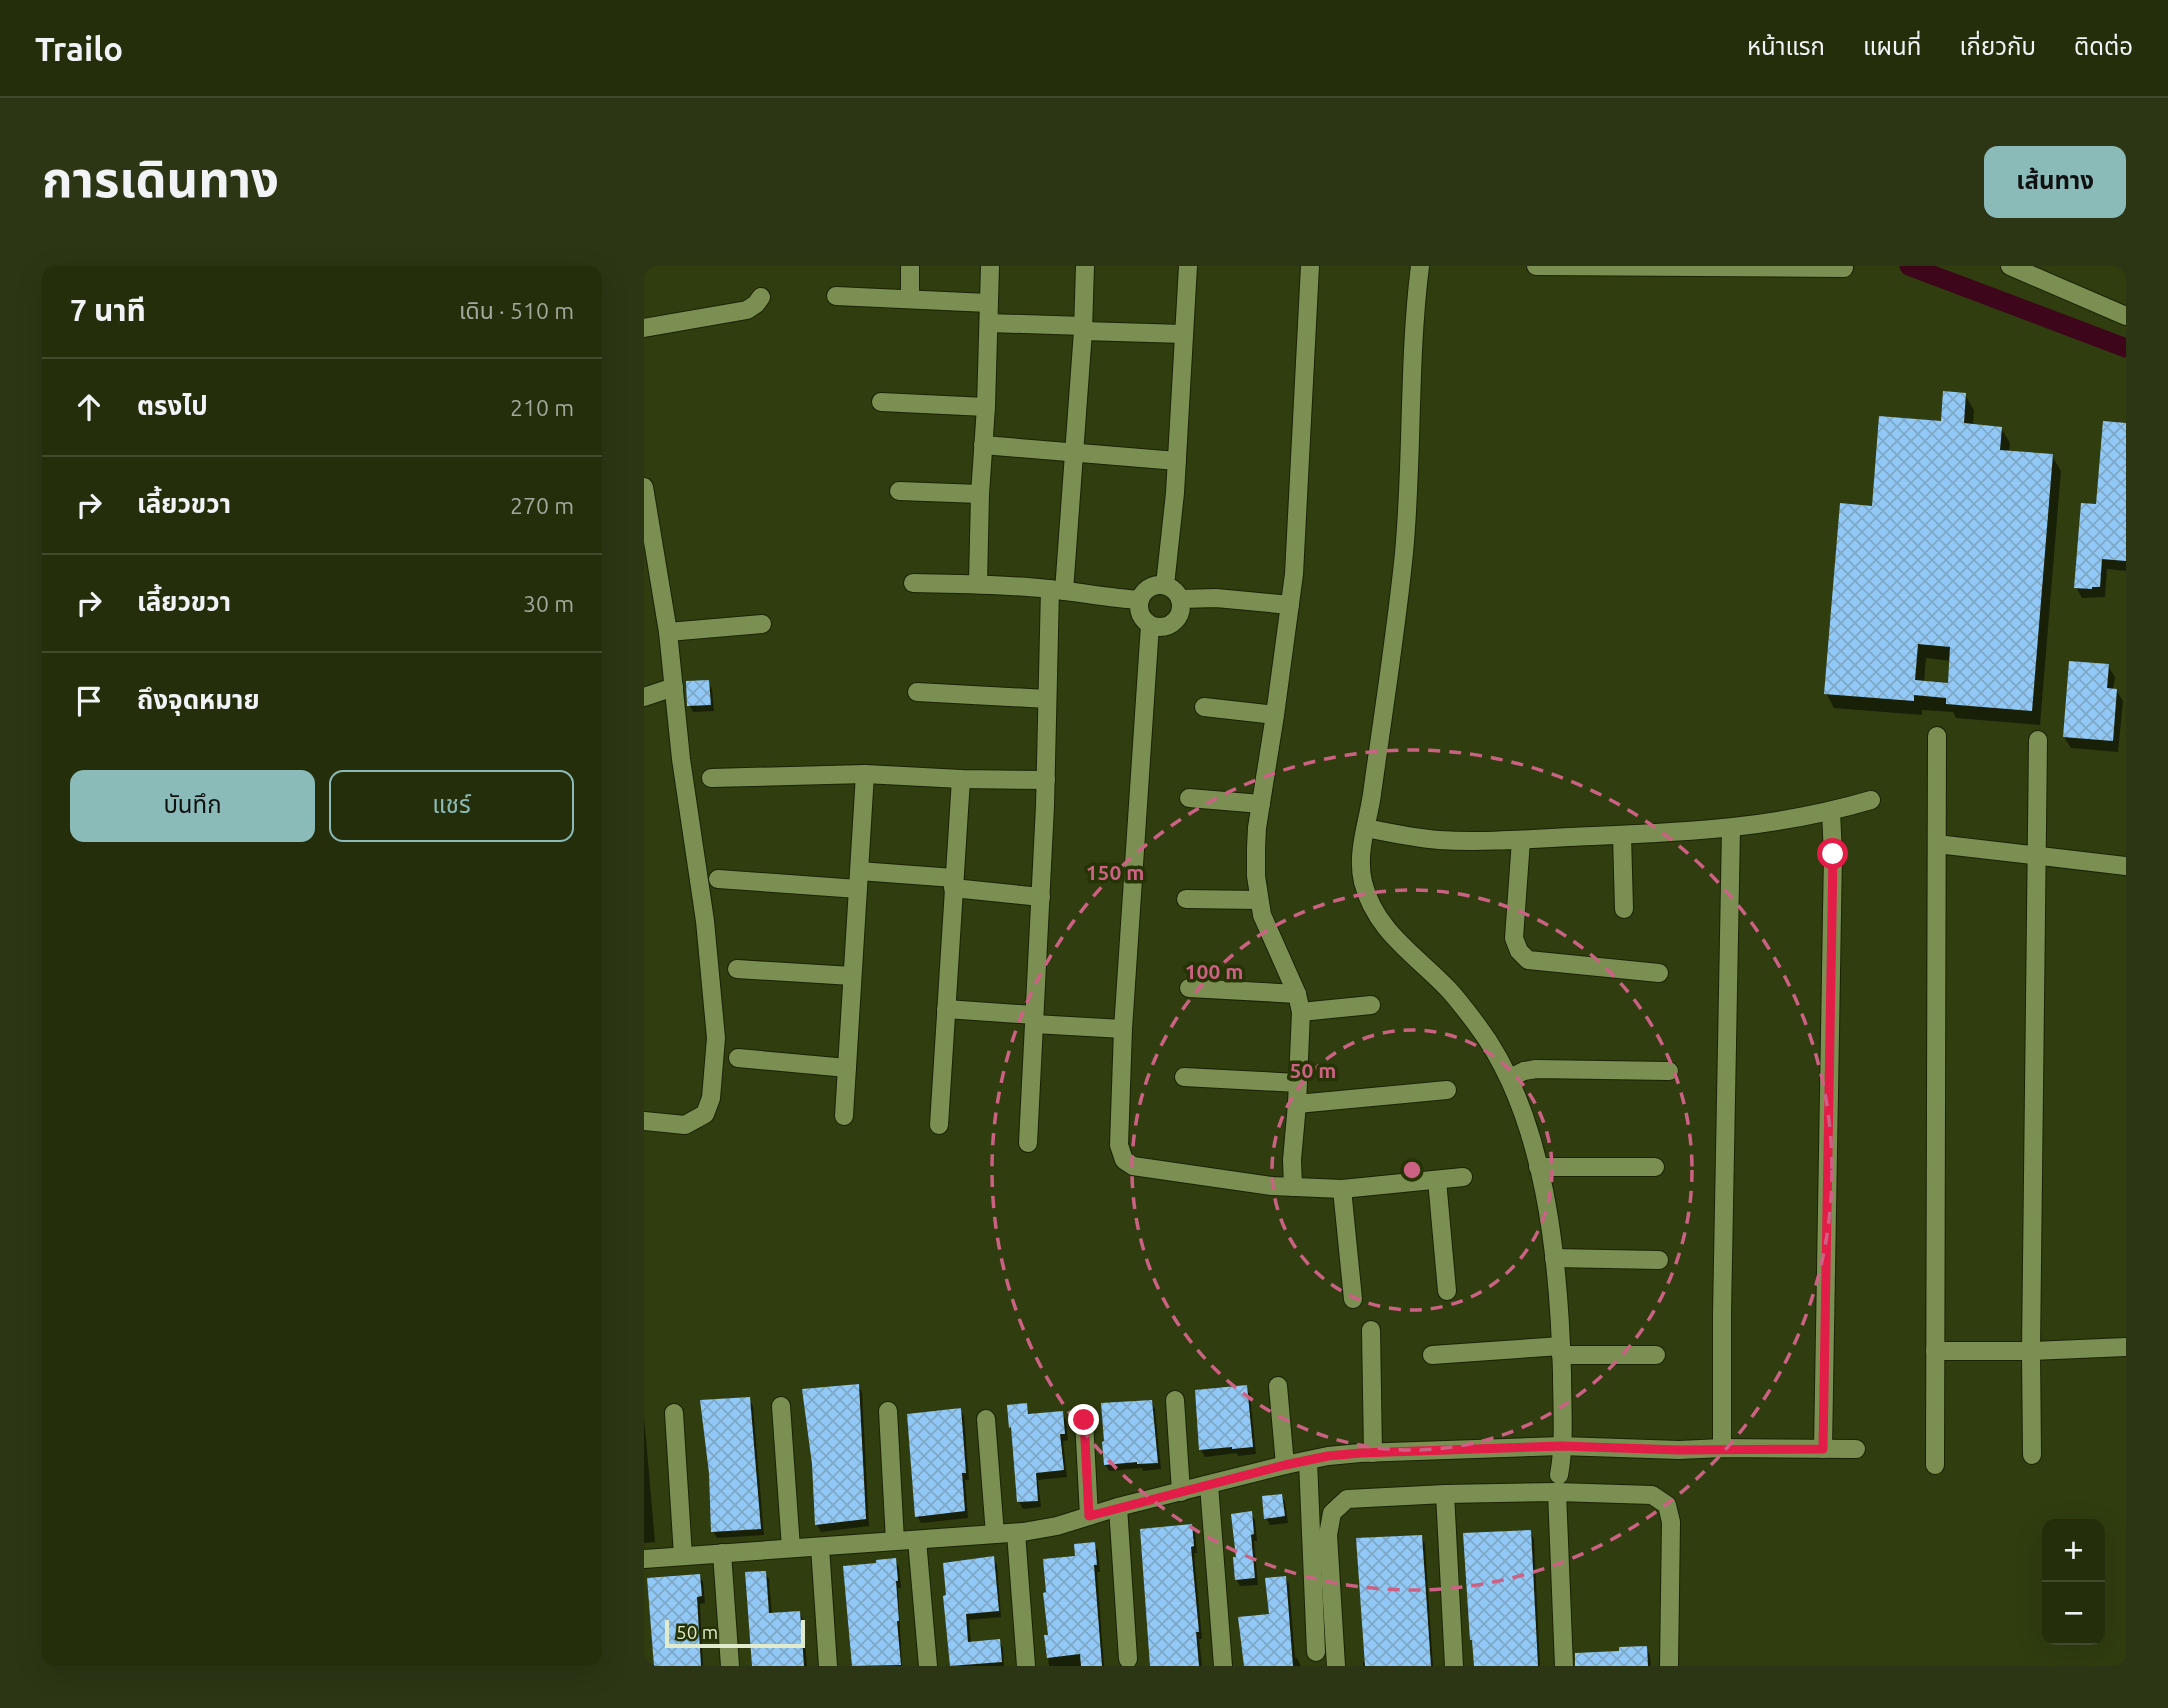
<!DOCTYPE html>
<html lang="th">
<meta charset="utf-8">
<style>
:root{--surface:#242e0b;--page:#2c3614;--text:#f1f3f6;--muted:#a3a89d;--line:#414a2c;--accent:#8bbbb9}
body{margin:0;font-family:Ubuntu,"Noto Sans Thai",sans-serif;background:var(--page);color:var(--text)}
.controls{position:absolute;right:21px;bottom:21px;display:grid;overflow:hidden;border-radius:14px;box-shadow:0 7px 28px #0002}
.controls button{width:63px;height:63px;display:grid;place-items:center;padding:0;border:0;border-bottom:2px solid var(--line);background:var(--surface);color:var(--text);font:35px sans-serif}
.scale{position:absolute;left:21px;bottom:18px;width:140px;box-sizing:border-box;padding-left:7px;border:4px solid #dfebcc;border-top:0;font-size:19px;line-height:24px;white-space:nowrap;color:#dfebcc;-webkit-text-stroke:5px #263304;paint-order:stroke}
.stop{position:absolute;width:21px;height:21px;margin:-16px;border:5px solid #e11d48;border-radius:50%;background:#fff}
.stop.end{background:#e11d48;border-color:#fff;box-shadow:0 2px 7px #0008}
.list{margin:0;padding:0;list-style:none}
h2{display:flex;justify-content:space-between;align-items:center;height:91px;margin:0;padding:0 28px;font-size:30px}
h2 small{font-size:23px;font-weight:400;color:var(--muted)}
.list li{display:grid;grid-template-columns:46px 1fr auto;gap:21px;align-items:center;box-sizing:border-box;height:98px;padding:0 28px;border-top:2px solid var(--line)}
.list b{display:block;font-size:26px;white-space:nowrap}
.list em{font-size:23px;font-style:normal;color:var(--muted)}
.actions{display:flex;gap:14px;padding:21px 28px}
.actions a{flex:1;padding:16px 0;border:2px solid var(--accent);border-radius:14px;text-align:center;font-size:24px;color:var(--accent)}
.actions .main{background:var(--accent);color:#111}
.icon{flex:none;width:38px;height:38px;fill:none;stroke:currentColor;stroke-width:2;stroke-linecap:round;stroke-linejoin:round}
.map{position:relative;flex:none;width:1482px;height:1400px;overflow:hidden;border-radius:14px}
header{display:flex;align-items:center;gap:42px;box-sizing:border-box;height:98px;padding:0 35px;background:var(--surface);border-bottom:2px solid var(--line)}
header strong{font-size:33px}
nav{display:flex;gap:38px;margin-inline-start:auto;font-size:24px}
.intro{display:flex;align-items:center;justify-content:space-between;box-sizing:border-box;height:168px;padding:0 42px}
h1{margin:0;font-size:49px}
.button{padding:18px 32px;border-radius:14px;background:var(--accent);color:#111;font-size:24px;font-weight:700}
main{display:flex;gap:42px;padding:0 42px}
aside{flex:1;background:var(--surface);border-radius:14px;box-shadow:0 7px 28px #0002}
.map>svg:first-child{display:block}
.shadow{fill:#0007;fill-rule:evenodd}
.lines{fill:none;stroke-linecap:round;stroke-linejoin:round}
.canal{stroke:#3d061b;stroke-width:19}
.building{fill:url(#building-cross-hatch);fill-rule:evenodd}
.minor-casing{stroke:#1a2304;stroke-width:20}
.minor{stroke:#7b8f53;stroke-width:18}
.route{stroke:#e11d48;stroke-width:9}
.ring{fill:none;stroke:#cc6283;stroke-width:3.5;stroke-dasharray:12 9}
.centre{fill:#cc6283;stroke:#263304;stroke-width:3.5}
.ring-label{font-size:21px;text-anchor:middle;font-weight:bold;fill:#cc6283;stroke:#263304;stroke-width:7;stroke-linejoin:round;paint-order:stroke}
</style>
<header>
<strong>Trailo</strong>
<nav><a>หน้าแรก</a><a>แผนที่</a><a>เกี่ยวกับ</a><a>ติดต่อ</a></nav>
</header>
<div class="intro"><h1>การเดินทาง</h1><a class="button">เส้นทาง</a></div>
<main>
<aside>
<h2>7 นาที<small>เดิน · 510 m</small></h2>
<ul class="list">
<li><svg class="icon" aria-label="ahead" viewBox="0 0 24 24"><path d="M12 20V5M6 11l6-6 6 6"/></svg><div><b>ตรงไป</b></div><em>210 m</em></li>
<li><svg class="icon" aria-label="right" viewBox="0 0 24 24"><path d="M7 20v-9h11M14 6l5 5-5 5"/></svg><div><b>เลี้ยวขวา</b></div><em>270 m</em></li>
<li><svg class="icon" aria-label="right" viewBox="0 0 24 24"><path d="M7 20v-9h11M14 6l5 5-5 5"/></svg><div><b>เลี้ยวขวา</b></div><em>30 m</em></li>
<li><svg class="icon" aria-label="arrive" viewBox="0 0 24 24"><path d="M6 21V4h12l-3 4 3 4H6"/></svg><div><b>ถึงจุดหมาย</b></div></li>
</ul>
<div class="actions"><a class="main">บันทึก</a><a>แชร์</a></div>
</aside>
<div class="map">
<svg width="1482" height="1400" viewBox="0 0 1482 1400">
<defs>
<pattern id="building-cross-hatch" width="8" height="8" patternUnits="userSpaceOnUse" patternTransform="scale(1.75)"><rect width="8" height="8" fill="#91c8f5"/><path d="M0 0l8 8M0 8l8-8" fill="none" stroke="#7ea8c7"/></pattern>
</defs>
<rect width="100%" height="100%" fill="#303d0f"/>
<g class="shadow">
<path d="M1321,129L1330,144L1329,160L1357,162L1366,177L1365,186L1408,190L1417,205L1396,459L1312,452L1309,446L1278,444V449L1190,442L1182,427L1229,242ZM1282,392L1307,395L1305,419L1280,417Z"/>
<path d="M1482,159V305L1463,303L1461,331L1438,332L1432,321L1454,240Z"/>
<path d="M1464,400L1471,411L1469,424H1472L1479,435L1474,486L1427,482L1420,471Z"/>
<path d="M64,416L68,423L70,445L49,446L45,439Z"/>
<path d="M214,1119L218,1126L225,1260L177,1266L173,1259L169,1198Z"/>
<path d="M602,1121L606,1128L612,1188L594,1190L593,1187L561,1191L557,1184Z"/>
<path d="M105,1133L109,1140L120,1269L73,1272L69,1265L66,1207Z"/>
<path d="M507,1136L511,1143L517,1203L499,1205L498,1202L465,1205L461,1198Z"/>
<path d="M382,1139L386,1150L418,1147L422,1154L424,1174L419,1175L423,1211L394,1214L397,1241L379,1243L375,1236L370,1167L366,1161Z"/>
<path d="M316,1143L320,1150L325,1214H321L324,1252L277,1257L273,1250Z"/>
<path d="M0,1150L11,1276L0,1277Z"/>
<path d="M637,1229L641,1236L644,1257L626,1259L622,1252Z"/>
<path d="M607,1247L611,1254L613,1275H610L614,1319L596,1320L592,1313L594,1292Z"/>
<path d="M547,1260L551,1266L553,1287H550L558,1373H555L558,1400H508Z"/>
<path d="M886,1266L890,1273L896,1400H831L830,1378L828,1373Z"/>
<path d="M777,1271L781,1278L789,1400H719V1396H723Z"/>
<path d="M450,1278L454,1285L456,1306H453L460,1400H405L402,1371L405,1370L433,1292Z"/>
<path d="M349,1292L353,1299L357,1351L325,1354L327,1377L355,1375L359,1382L360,1400H307L301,1331Z"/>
<path d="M251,1294L255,1301L257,1322H254L258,1400H210L201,1302Z"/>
<path d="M121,1306L125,1313L128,1349L155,1346L159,1353L163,1400H111Z"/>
<path d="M55,1309L59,1316L61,1337L56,1338L59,1400H12Z"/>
<path d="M641,1311L645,1318L651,1392H653L657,1400H602L627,1349Z"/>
<path d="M1002,1382L1006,1389L1007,1400H937L977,1387Z"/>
</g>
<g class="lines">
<path class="canal" d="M1265,0L1482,82"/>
</g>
<g class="building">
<path d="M1299,125L1322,127L1320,157L1358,161L1356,184L1409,188L1388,445L1302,438V432L1270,429V435L1180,428L1196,237L1228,240L1235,150L1297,155ZM1274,378L1306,381L1304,417L1271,414Z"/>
<path d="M1459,155L1482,157V295L1458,293L1456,321H1448V323L1430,322L1437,237L1452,238Z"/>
<path d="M1425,395L1465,398L1463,422L1473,423L1469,475L1419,471Z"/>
<path d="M65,414L67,439L43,440L42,415Z"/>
<path d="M215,1118L222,1253L171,1259L168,1198L158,1123Z"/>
<path d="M603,1119L609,1181L588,1183V1181L555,1184L551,1124Z"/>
<path d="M106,1131L117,1263L67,1266L65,1207L56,1134Z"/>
<path d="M508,1134L514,1197L493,1198V1196L460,1199L458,1176L460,1175L457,1137Z"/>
<path d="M383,1137L384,1148L419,1145L421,1168H416L420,1204L392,1207L394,1235L373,1236L367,1161L365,1162L363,1139Z"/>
<path d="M317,1142L322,1207H318L321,1245L271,1251L263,1148Z"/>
<path d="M638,1228L641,1250L620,1253L618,1230Z"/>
<path d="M608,1245L610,1268L607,1269L611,1312L591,1314L589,1291H592L587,1248Z"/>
<path d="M548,1258L550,1280L547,1281L555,1366H552L555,1400H506L496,1263Z"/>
<path d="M887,1264L894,1400H830L828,1374H826L819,1267Z"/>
<path d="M778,1269L787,1400H721L712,1272Z"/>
<path d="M451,1276L453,1299H450L458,1400H437L436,1388L403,1392L400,1369H404L399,1327L402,1326L399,1293L431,1290L430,1278Z"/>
<path d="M350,1290L355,1345L322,1348L324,1376L356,1373L358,1396L306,1400L299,1330L302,1329L299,1297Z"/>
<path d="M252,1292L254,1315H252L255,1355H253L257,1399L208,1400L199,1300L232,1297V1294Z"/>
<path d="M122,1305L125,1347L156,1345L160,1400H108L101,1306Z"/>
<path d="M56,1308L58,1330L53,1331L57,1400H10L3,1312Z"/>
<path d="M642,1310L649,1400H600L594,1351L625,1348L621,1312Z"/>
<path d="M1003,1380L1004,1400H931V1387L975,1385V1381Z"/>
</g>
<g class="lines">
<defs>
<g id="minor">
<path d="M266,0V33"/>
<path d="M776,0C764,95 769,191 760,287C752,367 739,448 728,528C724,557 712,586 719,616C731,665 772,689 805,724C815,735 824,747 833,759C902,850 915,996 918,1107C918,1140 921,1177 915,1209"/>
<path d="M892,0L1200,2"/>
<path d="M1366,0L1482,50"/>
<path d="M192,30L344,37"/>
<path d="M345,57L440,60"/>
<path d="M0,62L103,44L112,38L117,31"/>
<path d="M439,65L540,68"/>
<path d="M237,136L342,141"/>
<path d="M339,179L533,195"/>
<path d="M0,221L24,366L37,493L61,655L72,772L67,832L61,848L41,859L0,855"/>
<path d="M255,225L336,228"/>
<path d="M269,317C314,318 359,318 404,323C435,326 465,332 496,334"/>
<path d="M334,318L336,228L342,141L346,0"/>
<circle cx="516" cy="340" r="21"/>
<path d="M521,319L531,227L544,0"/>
<path d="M420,325L439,65L441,0"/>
<path d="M536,333L572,332L646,339"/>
<path d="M506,359L479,763L475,879L480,894L489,900L628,920L698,923L819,911"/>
<path d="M24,366L118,358"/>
<path d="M273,426L403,433"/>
<path d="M0,431L30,421"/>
<path d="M560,441L631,449"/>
<path d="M67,512L221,508L317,513L402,514"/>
<path d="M545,532L617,538"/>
<path d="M722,562C746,567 770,572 795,574C846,577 898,572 949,570C1046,566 1132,562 1227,534"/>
<path d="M978,569L980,643"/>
<path d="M877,574L870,672L875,685L884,694L1015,707"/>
<path d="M1293,578L1482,600"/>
<path d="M215,605L310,612"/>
<path d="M74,613L214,623"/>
<path d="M309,622L397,631"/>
<path d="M542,633L615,634"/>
<path d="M93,703L208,710"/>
<path d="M545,722L653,728"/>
<path d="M302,743L390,749"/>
<path d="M657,746L727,739"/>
<path d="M390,758L479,763"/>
<path d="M94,792L203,802"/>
<path d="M540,811L654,817"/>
<path d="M866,812L880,805L892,803L1025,805"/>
<path d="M653,838L803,824"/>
<path d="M200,850L221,508"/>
<path d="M295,859L317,513"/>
<path d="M384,877L401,540L406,323"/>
<path d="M894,901H1011"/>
<path d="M793,914L803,1025"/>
<path d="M649,921L648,894L653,838L657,746L653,728L618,649L612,610V582L613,562L631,449L650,308L666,0"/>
<path d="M698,923L709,1033"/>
<path d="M910,992L1015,994"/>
<path d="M727,1064L729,1187"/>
<path d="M1291,1085H1387L1482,1081"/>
<path d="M788,1089L917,1080"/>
<path d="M917,1089H1012"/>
<path d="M634,1120L641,1199"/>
<path d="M531,1134L537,1226"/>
<path d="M137,1140L147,1282"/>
<path d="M244,1145L251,1275"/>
<path d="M30,1147L39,1290"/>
<path d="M342,1153L351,1268"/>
<path d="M440,1154L445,1250"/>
<path d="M1078,1182V1048L1087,563"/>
<path d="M1179,1183L1189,588L1187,546"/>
<path d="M1388,1189L1387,1085L1394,474"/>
<path d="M664,1195L672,1386"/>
<path d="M1291,1199L1293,470"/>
<path d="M565,1219L579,1400"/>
<path d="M913,1226L920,1400"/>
<path d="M801,1228L810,1400"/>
<path d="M474,1241L484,1393"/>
<path d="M372,1267L382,1400"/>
<path d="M273,1274L284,1400"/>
<path d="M176,1281L184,1400"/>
<path d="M78,1287L86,1400"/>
<path d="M0,1293L379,1266L413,1260L474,1241L641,1199L684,1190L716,1187L917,1180L1035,1184L1078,1182L1212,1183"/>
<path d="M692,1400L684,1269L688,1247L703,1233L801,1228L913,1226L1008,1229L1023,1239L1027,1256L1025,1400"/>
</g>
</defs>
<use href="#minor" class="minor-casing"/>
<use href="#minor" class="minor"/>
</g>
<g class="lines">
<path class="route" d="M440,1154L445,1250L641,1199L684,1190L716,1187L917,1180L1035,1184L1179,1183L1189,588"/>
</g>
<g class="ring">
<circle cx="768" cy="904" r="140"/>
<circle cx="768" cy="904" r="280"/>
<circle cx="768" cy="904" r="420"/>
</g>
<circle cx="768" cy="904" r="10" class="centre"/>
<g class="ring-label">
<text x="471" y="614">150 m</text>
<text x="570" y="713">100 m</text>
<text x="669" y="812">50 m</text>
</g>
</svg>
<div class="controls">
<button>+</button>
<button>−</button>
</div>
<div class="scale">50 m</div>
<div class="stop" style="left:1189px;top:588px"></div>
<div class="stop end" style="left:440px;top:1154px"></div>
</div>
</main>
